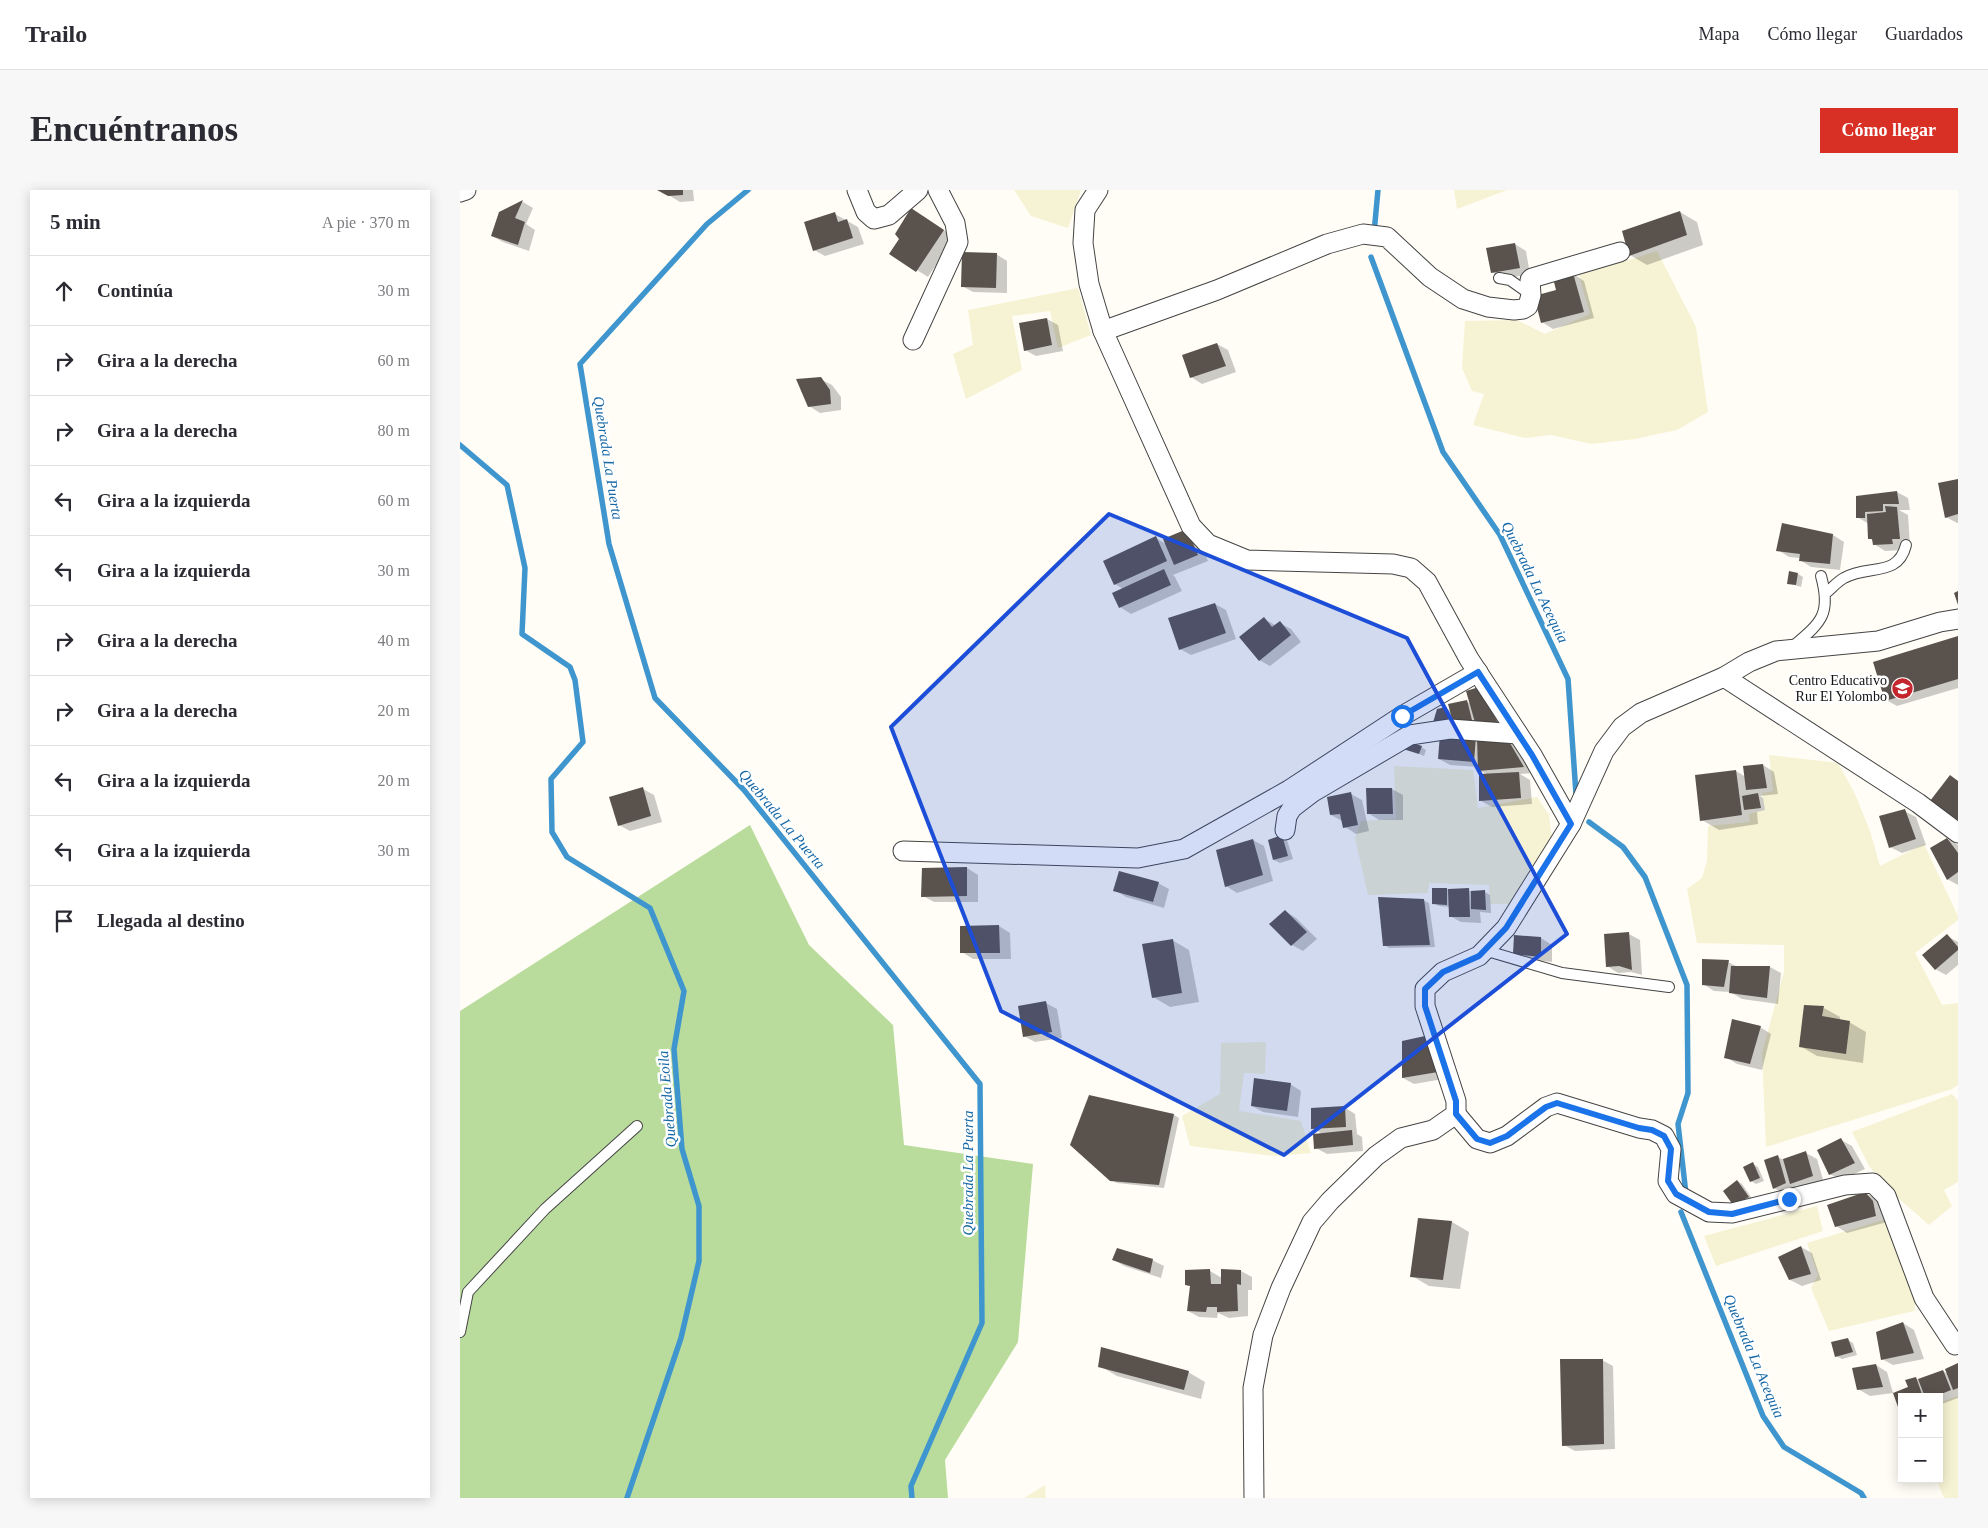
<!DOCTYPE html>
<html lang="es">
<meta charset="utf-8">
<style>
:root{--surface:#fff;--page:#f7f7f7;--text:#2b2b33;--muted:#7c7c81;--line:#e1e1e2;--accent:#d93025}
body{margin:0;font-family:Georgia,serif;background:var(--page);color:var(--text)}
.controls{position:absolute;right:15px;bottom:15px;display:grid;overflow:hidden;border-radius:0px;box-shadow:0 2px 12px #0003}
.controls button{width:45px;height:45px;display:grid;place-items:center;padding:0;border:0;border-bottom:1px solid var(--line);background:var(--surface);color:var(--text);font:25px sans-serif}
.stop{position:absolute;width:15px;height:15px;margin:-11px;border:4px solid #1a73e8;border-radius:50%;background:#fff}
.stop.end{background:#1a73e8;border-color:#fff;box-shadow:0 1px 5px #0008}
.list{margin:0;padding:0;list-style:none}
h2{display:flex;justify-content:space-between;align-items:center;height:65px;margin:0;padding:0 20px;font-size:21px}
h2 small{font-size:16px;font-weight:400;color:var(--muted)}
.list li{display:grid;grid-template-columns:32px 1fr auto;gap:15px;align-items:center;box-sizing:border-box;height:70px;padding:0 20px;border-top:1px solid var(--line)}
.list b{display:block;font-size:19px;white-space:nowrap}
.list em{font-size:16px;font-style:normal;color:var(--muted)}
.icon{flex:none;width:28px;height:28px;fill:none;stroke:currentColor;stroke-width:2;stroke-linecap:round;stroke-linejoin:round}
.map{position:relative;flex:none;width:1498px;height:1308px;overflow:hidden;border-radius:0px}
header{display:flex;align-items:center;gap:30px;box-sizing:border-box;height:70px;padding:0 25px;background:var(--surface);border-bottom:1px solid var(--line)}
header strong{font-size:24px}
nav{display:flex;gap:28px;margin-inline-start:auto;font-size:18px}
.intro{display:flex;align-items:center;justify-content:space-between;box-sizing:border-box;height:120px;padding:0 30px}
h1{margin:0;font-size:35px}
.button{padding:12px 22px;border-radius:0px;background:var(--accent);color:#fff;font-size:18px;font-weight:700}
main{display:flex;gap:30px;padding:0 30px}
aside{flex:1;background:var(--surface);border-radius:0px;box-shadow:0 2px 12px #0003}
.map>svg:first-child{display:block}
.farmland{fill:#f6f3d4}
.forest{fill:#b9dc9c}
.shadow{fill:#0003}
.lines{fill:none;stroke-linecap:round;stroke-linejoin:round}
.stream{stroke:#3f96cf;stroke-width:5.5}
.building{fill:#5a524d}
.lane-casing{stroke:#444;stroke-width:12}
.street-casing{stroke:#444;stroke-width:21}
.lane{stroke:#fff;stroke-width:10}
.street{stroke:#fff;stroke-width:19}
.route{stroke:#1a73e8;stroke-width:6}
.marked{fill:#1d4ed8;fill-opacity:0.2;stroke:#1d4ed8;stroke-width:4;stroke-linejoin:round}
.labels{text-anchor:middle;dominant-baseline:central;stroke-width:5;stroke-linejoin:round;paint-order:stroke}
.poi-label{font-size:14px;fill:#111;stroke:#fff;text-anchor:end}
.water-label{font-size:15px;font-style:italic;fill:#1768a6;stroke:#fff}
</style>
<header>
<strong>Trailo</strong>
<nav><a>Mapa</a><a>Cómo llegar</a><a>Guardados</a></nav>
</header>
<div class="intro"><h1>Encuéntranos</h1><a class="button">Cómo llegar</a></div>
<main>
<aside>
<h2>5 min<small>A pie · 370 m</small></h2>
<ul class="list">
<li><svg class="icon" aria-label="ahead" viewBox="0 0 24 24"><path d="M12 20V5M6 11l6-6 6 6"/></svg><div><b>Continúa</b></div><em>30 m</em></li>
<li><svg class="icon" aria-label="right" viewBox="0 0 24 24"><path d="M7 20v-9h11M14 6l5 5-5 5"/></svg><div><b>Gira a la derecha</b></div><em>60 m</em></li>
<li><svg class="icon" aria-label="right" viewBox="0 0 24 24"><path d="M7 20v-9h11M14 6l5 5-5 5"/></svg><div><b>Gira a la derecha</b></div><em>80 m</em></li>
<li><svg class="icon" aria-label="left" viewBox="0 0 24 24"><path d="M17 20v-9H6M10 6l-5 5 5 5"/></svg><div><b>Gira a la izquierda</b></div><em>60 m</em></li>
<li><svg class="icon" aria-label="left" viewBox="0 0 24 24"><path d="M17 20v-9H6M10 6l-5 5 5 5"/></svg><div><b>Gira a la izquierda</b></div><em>30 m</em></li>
<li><svg class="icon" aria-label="right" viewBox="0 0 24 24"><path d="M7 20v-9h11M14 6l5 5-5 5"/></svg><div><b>Gira a la derecha</b></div><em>40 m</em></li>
<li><svg class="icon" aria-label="right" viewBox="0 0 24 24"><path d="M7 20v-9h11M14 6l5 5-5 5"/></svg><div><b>Gira a la derecha</b></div><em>20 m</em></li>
<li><svg class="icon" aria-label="left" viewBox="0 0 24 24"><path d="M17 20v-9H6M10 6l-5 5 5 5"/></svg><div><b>Gira a la izquierda</b></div><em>20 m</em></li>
<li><svg class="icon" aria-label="left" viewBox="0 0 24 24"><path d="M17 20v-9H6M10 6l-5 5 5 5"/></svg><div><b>Gira a la izquierda</b></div><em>30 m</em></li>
<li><svg class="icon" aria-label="arrive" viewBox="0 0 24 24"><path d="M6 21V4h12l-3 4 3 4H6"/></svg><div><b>Llegada al destino</b></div></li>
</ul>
</aside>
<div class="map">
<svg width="1498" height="1308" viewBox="0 0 1498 1308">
<rect width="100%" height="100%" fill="#fffdf5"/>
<g class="farmland">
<path d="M554,0H621L608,38L571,26Z"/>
<path d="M994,0H1047L997,19Z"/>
<path d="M1197,61L1236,137L1248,222L1217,240L1175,249L1131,254L1091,245L1065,248L1013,235L1024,204L1012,201L1002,178L1005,131L1057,130L1085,144L1130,124L1117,78L1165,64L1169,70Z"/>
<path d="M618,98L631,145L598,158L590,121L552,126L562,180L506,209L493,164L513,155L508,120Z"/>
<path d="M1309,565L1378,573L1395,604L1410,641L1420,676L1464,654L1498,726V730L1455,763L1482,815L1498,813V895L1492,899L1306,957L1302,863L1324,782V755L1237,753L1227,699L1242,688L1247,671L1248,636L1290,632L1289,624L1305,620L1302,603L1313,601Z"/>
<path d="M934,576L1013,580L1018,618L1077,607L1089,625L1092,649L1052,714H1030L1029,695L969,693L968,703L908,705L895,648L901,631L936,629Z"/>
<path d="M806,852L805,884L784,883L779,921L841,931L851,963L815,966L730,956L722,926L760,904L761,853Z"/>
<path d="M1492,904L1498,911V992L1484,1000L1492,1016L1469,1035L1428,999L1409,976L1392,942Z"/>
<path d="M1357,1016L1363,1041L1256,1076L1244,1046Z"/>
<path d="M1426,1029L1458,1104L1454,1121L1369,1141L1351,1098L1358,1085L1347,1053Z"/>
<path d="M1498,1206V1308H1484L1476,1289H1479V1213Z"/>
<path d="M585,1295L586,1308H564Z"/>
</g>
<path class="forest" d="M290,635L349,755L433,835L444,955L573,974L558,1152L485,1270L488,1308H0V821Z"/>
<g class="shadow">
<path d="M200,0H233L234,11L220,12Z"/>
<path d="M63,12L73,18L66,34L75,40L69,61L43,52L32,46L40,23Z"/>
<path d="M1220,22L1237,32L1243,55L1187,75L1170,65Z"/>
<path d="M375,24L398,37L404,54L365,66L354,60Z"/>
<path d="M463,26L494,47L468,87L431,64Z"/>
<path d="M1055,54L1066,61L1070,84L1043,89L1032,82Z"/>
<path d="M536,64L547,71V103L513,102L502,96Z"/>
<path d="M1113,84L1124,91L1134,128L1093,139L1082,132Z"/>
<path d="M587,129L598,135L603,161L576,166L565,160Z"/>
<path d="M757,154L768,160L776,182L742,194L731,187L724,166Z"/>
<path d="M360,189L372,195L381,207V220L360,223L349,216Z"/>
<path d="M1498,291V333H1497L1486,327Z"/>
<path d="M1437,302L1448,308L1450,320H1439L1448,325L1450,355L1443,360L1425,361L1414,354L1413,351L1410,348L1409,334L1397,327V307Z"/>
<path d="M1373,345L1384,352L1380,380L1351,377L1340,370V368L1329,367L1318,360Z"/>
<path d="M738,346L748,371L713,385L715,387L722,401L671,424L660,417L663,399L655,394L696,348L706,354Z"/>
<path d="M1338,384L1343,387L1341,397L1328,393Z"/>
<path d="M755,414L766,420L776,449L731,465L720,459Z"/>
<path d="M804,429L815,435L820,433L831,439L841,452L810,476L799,470Z"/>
<path d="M1498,448V498L1437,516L1426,510Z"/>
<path d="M1019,498L1049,541L979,538L986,518L992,522L1006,511L1011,514Z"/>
<path d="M981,545L1047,549L1058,555L1073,583L1060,584L1070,590L1072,614L1032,617L1021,611L1028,585L1019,580V577L990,575L979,569Z"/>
<path d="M961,557L966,560L964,566L945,558Z"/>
<path d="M1303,575L1314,582L1318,604L1300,606L1303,608L1305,620L1297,622L1298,634L1259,640L1242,630L1276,581L1286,587Z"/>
<path d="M183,599L194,605L202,632L170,641L159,635Z"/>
<path d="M932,599L943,605V630H919L908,623Z"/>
<path d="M891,604L902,610L909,641L896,644L885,637L882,631L871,625Z"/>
<path d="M1444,621L1456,627L1466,655L1442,663L1430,657Z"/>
<path d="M822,647L827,650L833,669L820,673L814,670Z"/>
<path d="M1487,649L1498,655V695L1487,689Z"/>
<path d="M793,650L804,656L813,691L777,703L766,696Z"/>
<path d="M507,678L518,685V712H474L463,706Z"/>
<path d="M698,693L709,699L704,718L666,707L655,700Z"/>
<path d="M986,699L1025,702L1030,705L1031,723L1020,722L1021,733L1001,732L990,726V717L979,716L974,713Z"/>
<path d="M963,710L969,713L975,757L929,758L924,755Z"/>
<path d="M825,721L836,728L857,749L843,761L832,755Z"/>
<path d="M539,736L550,743L551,769H513L502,762Z"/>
<path d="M1169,744L1180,750L1182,785L1171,782L1158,783L1147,776Z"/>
<path d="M1487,746L1498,752V775L1486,785L1475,779Z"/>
<path d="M1081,748L1092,755V772L1065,769L1054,763Z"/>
<path d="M712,750L729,760L739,812L710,817L693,807Z"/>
<path d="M1268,772L1278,777H1310L1321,783L1318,814L1282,809L1270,802L1254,801L1243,794Z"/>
<path d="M586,813L597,819L602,848L575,852L564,846Z"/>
<path d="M1364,818L1380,827V830L1389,832L1406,842L1403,873L1357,866L1340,856Z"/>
<path d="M1300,837L1311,844L1302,880L1277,874L1266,867Z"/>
<path d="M943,852L989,888L954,894L943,888Z"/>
<path d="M830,894L841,901L838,927L803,922L792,916Z"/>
<path d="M884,917L895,924L897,944L902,947L903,961L867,964L856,958L862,944L853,938Z"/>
<path d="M714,925L719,928L704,998L657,993L651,990Z"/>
<path d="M1381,950L1392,956L1405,979L1381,990L1370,984Z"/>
<path d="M1346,963L1357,969L1364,993L1342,999L1336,995L1337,999L1325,1004L1314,998L1318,967L1324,970Z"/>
<path d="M1293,974L1298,977L1304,991L1296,994L1291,991Z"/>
<path d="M1277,991L1282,994L1293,1010L1279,1017Z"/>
<path d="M1405,1003L1416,1009L1424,1018L1427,1032L1387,1043L1376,1036Z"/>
<path d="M959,1029L992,1032L1009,1042L1000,1099L969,1096L952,1086Z"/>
<path d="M1341,1057L1352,1063L1361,1090L1342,1096L1330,1090Z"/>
<path d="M653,1069L692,1070L704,1076L701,1088L664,1076Z"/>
<path d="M750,1081L762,1088L781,1081L792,1087V1100H788V1126L769,1128L758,1123L757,1128L739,1127L728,1121L731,1097L726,1094Z"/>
<path d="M1443,1133L1454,1140L1464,1169L1433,1175L1422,1169Z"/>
<path d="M1388,1150L1393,1153L1397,1165L1382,1169L1376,1166Z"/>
<path d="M1142,1170L1153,1176L1155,1259L1115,1261L1104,1255Z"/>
<path d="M1416,1175L1427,1182L1433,1203L1410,1206L1398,1199Z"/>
<path d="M1498,1175V1208L1479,1215V1207H1442V1217L1439,1216L1434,1204L1450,1198L1456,1189L1459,1190L1483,1181L1488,1184Z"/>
<path d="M640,1176L728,1182L745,1192L741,1209L657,1186Z"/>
</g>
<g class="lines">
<g class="stream">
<path d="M288,0L247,34L120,174L149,354L195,508L284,600L520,894L522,1133L451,1296L452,1308"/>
<path d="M914,43L918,0"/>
<path d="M911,67L983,262L1040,345L1108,489L1116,604"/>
<path d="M0,255L47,295L65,378L62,444L110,477L115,490L123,552L91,589L92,642L107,667L190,718L224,801L214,859L222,959L239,1016V1071L221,1148L167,1308"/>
<path d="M1129,632L1163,657L1185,687L1227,795L1228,903L1218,934L1226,1004"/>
<path d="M1221,1022L1303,1226L1324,1257L1401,1303L1404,1308"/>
</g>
</g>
<g class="building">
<path d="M197,0H223V5L208,6Z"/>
<path d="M63,10L55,28L65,32L58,55L31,46L39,22Z"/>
<path d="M451,18L484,40L456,82L429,64L439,49L435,44Z"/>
<path d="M1220,21L1227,45L1169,66L1162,41Z"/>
<path d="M375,22L378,32L387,29L393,48L353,61L344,32Z"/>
<path d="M1055,53L1060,78L1031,83L1026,58Z"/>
<path d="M502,62L537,63L536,98L501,97Z"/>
<path d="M1113,83L1124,122L1081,133L1074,106L1096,100L1093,88Z"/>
<path d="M587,128L592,155L564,161L559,133Z"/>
<path d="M757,153L766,176L730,188L722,165Z"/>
<path d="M361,187L370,200L371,214L348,217L336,189Z"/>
<path d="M1498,289V324L1485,328L1478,293Z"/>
<path d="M1437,301L1439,314H1423V321L1405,322V328H1396V306Z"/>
<path d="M1425,316L1437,317L1440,349H1432L1433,354L1413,355L1412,349H1408L1407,324L1426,322Z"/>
<path d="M1322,333L1373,344L1370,374L1339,371L1340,364L1316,361Z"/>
<path d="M727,339L738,365L714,375L703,349Z"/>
<path d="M696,346L707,371L654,395L643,371Z"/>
<path d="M704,379L711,395L659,418L652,403Z"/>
<path d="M1329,381L1338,383L1336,395L1327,394Z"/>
<path d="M1498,401V415L1494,403Z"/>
<path d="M755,413L766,443L719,460L708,428Z"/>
<path d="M804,427L812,437L820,431L831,445L799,471L779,447Z"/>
<path d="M1498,446V489L1425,511L1413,472Z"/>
<path d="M1019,497L1039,535L1016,536L1006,501Z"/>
<path d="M1007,510L1014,538L994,536L988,514Z"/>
<path d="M986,517L990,536H972L977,519Z"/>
<path d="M980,544L1016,546L1014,572L978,569Z"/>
<path d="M1017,548H1047L1064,577L1018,581Z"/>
<path d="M946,551L962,556L959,564L943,559Z"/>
<path d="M1303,574L1307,598L1286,600L1283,576Z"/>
<path d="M1276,580L1282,625L1240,631L1235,585Z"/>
<path d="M1059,582L1061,608L1019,611V584Z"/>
<path d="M1490,585L1498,591V630L1470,611Z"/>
<path d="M183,597L191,626L158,636L149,607Z"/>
<path d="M906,598H932L933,624H907Z"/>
<path d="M891,602L898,635L883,638L880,624L870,625L867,607Z"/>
<path d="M1298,603L1301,618L1284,620L1282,606Z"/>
<path d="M1445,619L1456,649L1429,658L1419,626Z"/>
<path d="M822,645L828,666L813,670L808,650Z"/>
<path d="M1487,648L1498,663V682L1487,690L1470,658Z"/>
<path d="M793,649L803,685L765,697L756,660Z"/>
<path d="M507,677V706L461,707L462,678Z"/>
<path d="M659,681L699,692L693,712L653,701Z"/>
<path d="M972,698H987V715L972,714Z"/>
<path d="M1009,698L1010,727H989L988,699Z"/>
<path d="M1025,700L1026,720L1011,719V701Z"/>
<path d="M918,707L964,709L970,755L923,756Z"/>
<path d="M825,720L847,742L831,756L809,734Z"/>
<path d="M539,735L540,763H500V736Z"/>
<path d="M1169,742L1172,780L1159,776L1146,777L1144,744Z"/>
<path d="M1487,744L1498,757V760L1475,780L1462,765Z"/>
<path d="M1054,745L1081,747V767L1053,764Z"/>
<path d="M713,749L722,803L692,808L682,754Z"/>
<path d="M1242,769L1269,770L1264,797L1242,795Z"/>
<path d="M1271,776H1310L1307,808L1269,803Z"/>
<path d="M586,811L592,842L563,847L558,816Z"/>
<path d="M1344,815L1364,816L1362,826L1390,831L1386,864L1339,857Z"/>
<path d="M1272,829L1301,836L1290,874L1264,868Z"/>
<path d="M965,846L978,882L942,888V851Z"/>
<path d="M794,888L831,893L827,921L791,916Z"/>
<path d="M629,905L714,924L699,995L650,991L610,955Z"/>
<path d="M885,916L886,937L851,939V918Z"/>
<path d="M892,940L893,955L854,959L853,944Z"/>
<path d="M1381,948L1395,973L1369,985L1357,960Z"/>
<path d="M1346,961L1353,986L1330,994L1323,969Z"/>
<path d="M1318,965L1326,993L1313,999L1304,970Z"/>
<path d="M1293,972L1300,988L1290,992L1283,977Z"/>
<path d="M1277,990L1289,1007L1273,1015L1263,1001Z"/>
<path d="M1405,1002L1413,1011L1416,1026L1375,1037L1367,1015Z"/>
<path d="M958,1028L992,1031L983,1090L950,1087Z"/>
<path d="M1341,1056L1351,1084L1329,1090L1318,1067Z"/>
<path d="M657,1058L693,1069L690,1083L652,1070Z"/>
<path d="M750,1079L751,1094H761V1079L781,1080V1095L777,1094L778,1121L757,1122V1117H747L746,1122L727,1121L730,1096L725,1095V1080Z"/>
<path d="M1443,1132L1454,1163L1421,1170L1416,1142Z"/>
<path d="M1388,1148L1393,1162L1375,1167L1371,1152Z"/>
<path d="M641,1157L729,1181L724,1200L638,1177Z"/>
<path d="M1100,1169H1143L1144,1254L1102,1256Z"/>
<path d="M1498,1173V1198L1493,1200L1485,1179Z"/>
<path d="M1416,1174L1423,1197L1397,1200L1392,1178Z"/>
<path d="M1483,1180L1491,1200L1474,1207H1465L1458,1189Z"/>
<path d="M1456,1187L1463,1207H1442V1216L1438,1217L1433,1203L1448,1197L1445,1190Z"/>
</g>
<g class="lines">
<defs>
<g id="lane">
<path d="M1039,88L1050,90L1071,105"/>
<path d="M1366,403C1372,398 1378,391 1384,388C1408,374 1438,388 1446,355"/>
<path d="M1331,458C1360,433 1372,426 1361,386"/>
<path d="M1024,760L1102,783L1209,797"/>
<path d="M0,1142L8,1102L85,1019L177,936"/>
</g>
<g id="street">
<path d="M397,0L406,22L414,29L429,25L458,0"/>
<path d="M638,0L625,20L623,53L629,94L643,141L731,336L748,354L787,370L933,374L951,378L967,392L1009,469L1072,565L1111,634"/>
<path d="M0,2L6,0"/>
<path d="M643,141L757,100L867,54L903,44L927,47L970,87L1003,109L1028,117L1054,120L1063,119L1068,116L1071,105L1070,90L1072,88L1160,62"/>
<path d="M453,150L498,52L495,33L478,0"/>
<path d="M1264,487L1458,613L1498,643"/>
<path d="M825,640L827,626L832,618L853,602L950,545L990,539L1058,544"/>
<path d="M443,661L678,668L724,659L829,600L942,526L1018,482"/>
<path d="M996,924L1017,949L1030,953L1047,946L1086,917L1097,913L1179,938L1192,940L1204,946L1211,959L1208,991L1216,1004L1249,1022L1272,1023L1385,995L1413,993L1426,1006L1464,1108L1495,1155"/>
<path d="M794,1308L793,1198L803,1145L821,1098L852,1032L870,1011L916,966L941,948L973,940L996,924V911L965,816V799L983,782L1019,766L1046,738L1111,634L1144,561L1162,537L1181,523L1264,487L1289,472L1316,461L1418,451L1480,432L1498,429"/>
</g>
</defs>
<use href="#lane" class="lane-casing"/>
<use href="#street" class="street-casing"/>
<use href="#lane" class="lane"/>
<use href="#street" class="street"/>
</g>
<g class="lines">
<path class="route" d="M942,526L1018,482L1072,565L1111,634L1046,738L1019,766L983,782L965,799V816L996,911V924L1017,949L1030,953L1047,946L1086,917L1097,913L1179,938L1192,940L1204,946L1211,959L1208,991L1216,1004L1249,1022L1272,1024L1329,1009"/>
</g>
<path class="marked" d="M649,324L947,448L1107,744L824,965L541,821L431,537Z"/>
<defs>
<symbol id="school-disc" viewBox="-11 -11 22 22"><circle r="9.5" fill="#c4262e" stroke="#fff"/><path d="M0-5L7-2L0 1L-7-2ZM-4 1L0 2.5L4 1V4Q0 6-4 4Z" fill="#fff"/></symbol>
</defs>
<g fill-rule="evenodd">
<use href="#school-disc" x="1430" y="486" width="25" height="25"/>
</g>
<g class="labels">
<g class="poi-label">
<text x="1427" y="490">Centro Educativo<tspan x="1427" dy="16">Rur El Yolombo</tspan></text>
</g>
<g class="water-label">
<text transform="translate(148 268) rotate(81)">Quebrada La Puerta</text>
<text transform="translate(1075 392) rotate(64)">Quebrada La Acequia</text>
<text transform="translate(322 629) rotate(50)">Quebrada La Puerta</text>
<text transform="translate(207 909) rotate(-95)">Quebrada Eoila</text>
<text transform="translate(508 983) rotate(-90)">Quebrada La Puerta</text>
<text transform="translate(1294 1166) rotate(67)">Quebrada La Acequia</text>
</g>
</g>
</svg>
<div class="controls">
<button>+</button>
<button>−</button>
</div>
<div class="stop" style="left:942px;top:526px"></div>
<div class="stop end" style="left:1329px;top:1009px"></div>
</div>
</main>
